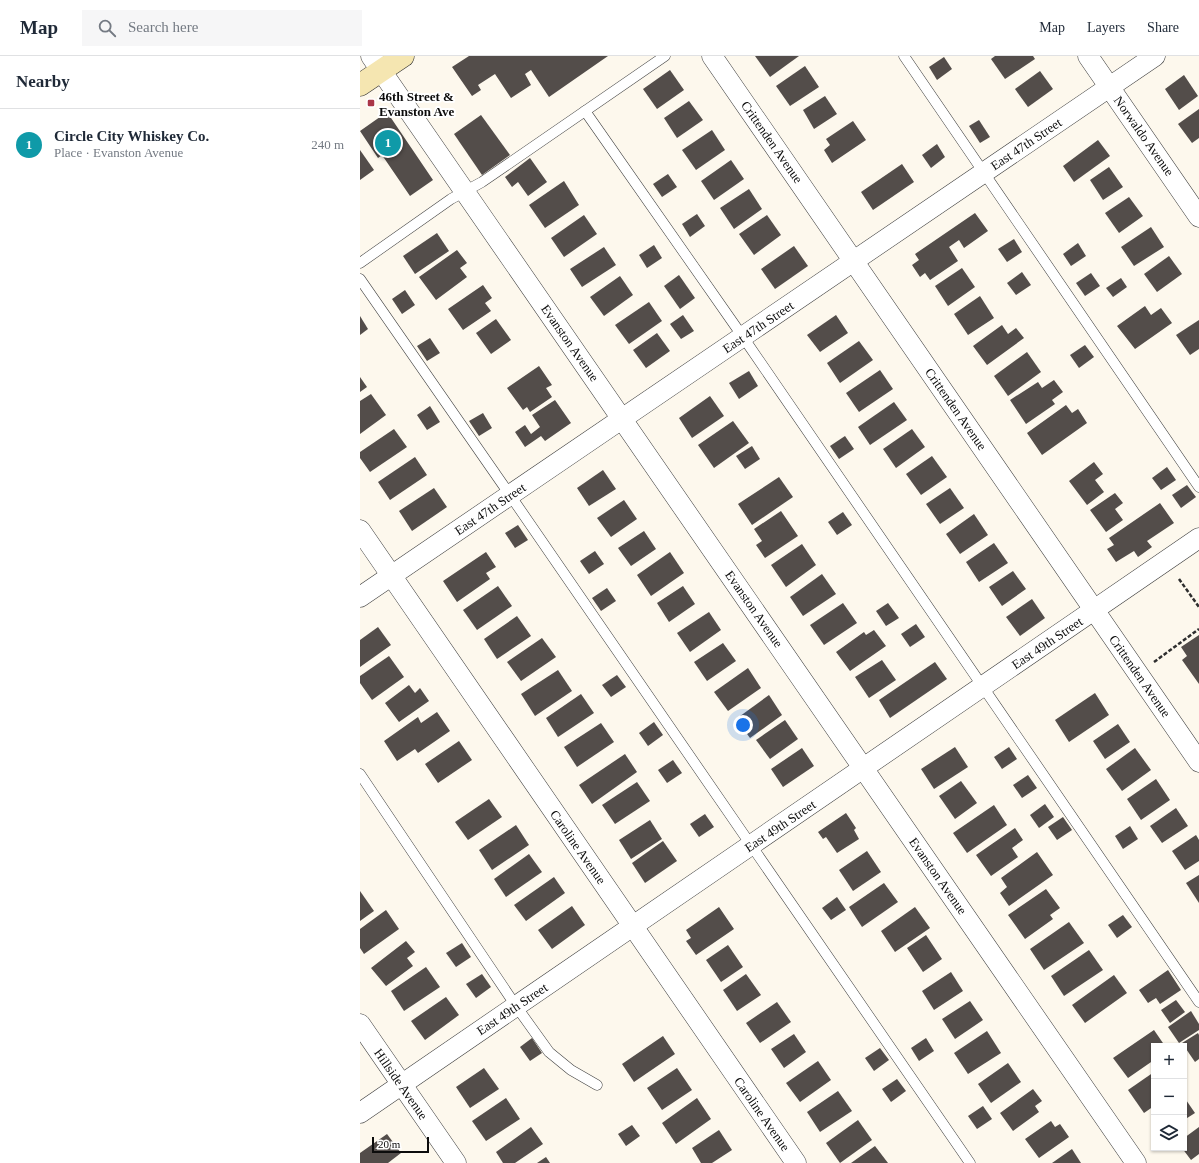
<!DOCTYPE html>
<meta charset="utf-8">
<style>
:root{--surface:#fff;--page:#f6f6f7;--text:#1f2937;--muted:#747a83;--line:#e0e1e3;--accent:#aa3647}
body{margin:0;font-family:"Times New Roman",serif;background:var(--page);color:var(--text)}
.controls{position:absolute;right:12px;bottom:12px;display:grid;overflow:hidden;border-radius:0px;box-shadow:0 1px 3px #0004}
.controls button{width:36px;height:36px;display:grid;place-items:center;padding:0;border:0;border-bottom:1px solid var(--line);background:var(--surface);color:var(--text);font:20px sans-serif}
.scale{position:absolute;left:12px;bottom:10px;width:57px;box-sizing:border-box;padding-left:4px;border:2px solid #0c0c0c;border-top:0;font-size:11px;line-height:14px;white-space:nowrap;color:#0c0c0c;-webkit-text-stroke:3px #fff;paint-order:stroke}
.you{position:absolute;left:383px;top:669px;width:14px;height:14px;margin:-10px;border:3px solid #fff;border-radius:50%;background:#1a73e8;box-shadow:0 0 0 6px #1a73e833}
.badge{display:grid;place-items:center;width:26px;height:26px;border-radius:50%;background:var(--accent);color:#fff;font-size:13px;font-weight:700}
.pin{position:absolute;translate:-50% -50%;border:2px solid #fff;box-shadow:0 1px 4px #0006}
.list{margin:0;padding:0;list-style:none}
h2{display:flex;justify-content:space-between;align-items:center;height:52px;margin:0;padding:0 16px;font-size:17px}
h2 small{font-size:13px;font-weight:400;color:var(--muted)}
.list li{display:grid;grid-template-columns:26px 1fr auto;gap:12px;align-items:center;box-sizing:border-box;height:72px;padding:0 16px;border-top:1px solid var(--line)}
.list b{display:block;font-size:15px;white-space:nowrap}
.list p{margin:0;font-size:13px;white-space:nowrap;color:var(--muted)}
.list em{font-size:13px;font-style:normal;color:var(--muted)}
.icon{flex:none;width:22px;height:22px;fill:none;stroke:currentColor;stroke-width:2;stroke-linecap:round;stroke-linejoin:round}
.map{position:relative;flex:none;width:839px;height:1107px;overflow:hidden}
header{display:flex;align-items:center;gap:24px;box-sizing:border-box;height:56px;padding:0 20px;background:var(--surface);border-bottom:1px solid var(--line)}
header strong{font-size:19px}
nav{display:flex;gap:22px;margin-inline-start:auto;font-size:14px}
.search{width:280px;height:36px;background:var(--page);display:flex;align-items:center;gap:10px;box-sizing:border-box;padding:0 14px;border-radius:0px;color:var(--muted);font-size:15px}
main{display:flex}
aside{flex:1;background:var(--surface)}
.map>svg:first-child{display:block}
.building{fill:#534d4a}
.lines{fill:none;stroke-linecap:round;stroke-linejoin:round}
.lane-casing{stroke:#3f3f3f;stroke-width:11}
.street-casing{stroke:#3f3f3f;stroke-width:21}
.secondary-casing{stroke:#2e2e2e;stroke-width:23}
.path{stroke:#2e2e2e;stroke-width:2.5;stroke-dasharray:4 2;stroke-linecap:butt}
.lane{stroke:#fff;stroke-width:10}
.street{stroke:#fff;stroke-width:20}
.secondary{stroke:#f5e6b1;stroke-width:22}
.poi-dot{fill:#aa3647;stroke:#fff;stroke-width:1.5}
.labels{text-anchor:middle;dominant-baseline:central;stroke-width:4;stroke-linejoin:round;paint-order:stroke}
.poi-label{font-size:13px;font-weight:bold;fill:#0c0c0c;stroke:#fff;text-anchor:start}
.street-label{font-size:13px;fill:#0c0c0c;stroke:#fff}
</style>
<header>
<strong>Map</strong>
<div class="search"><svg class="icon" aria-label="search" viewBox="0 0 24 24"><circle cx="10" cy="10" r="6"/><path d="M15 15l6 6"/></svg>Search here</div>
<nav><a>Map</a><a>Layers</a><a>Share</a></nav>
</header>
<main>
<aside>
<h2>Nearby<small></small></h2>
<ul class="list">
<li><span class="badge" style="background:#0f9aa8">1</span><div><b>Circle City Whiskey Co.</b><p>Place · Evanston Avenue</p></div><em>240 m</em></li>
</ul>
</aside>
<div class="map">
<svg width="839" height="1107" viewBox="0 0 839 1107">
<rect width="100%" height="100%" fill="#fdf8ed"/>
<g class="building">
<path d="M109,0H248L189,41L171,14L165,18L171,29L151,42L135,18L118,29L121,34L112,40L92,11Z"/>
<path d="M395,0H439L410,21Z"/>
<path d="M635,0H673L675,3L645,23L631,3Z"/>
<path d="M584,1L592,13L577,24L569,11Z"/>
<path d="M445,10L459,31L430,50L416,30Z"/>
<path d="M310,14L324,34L297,53L283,33Z"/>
<path d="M680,15L693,33L668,51L655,33Z"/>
<path d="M824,19L838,40L819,54L805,33Z"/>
<path d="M465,40L477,58L454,73L443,54Z"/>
<path d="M329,45L343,64L317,82L304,62Z"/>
<path d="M839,53V82L832,87L818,68Z"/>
<path d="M27,56L73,124L50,140L22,99L18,102L0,75Z"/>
<path d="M121,59L150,99L122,119L94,78Z"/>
<path d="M619,64L630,81L620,87L609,70Z"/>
<path d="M493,65L506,84L472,107L464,94L470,89L466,83Z"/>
<path d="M352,74L365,94L336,114L322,94Z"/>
<path d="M738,84L750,100L714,126L703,110Z"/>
<path d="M577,88L585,101L571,112L562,99Z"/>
<path d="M0,94L14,114L0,124Z"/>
<path d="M170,102L187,126L168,140L158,126L152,131L145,121Z"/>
<path d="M371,104L384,123L354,144L341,125Z"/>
<path d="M542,108L554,126L513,154L501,136Z"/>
<path d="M749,111L763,131L743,144L730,124Z"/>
<path d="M308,118L317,131L302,141L293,128Z"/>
<path d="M204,125L219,149L185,172L169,149Z"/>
<path d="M389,133L402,153L374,173L360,152Z"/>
<path d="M769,141L783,160L759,177L745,157Z"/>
<path d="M615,157L628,175L604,192L599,184L589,191L598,205L570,224L565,217L560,221L552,209L559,204L555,198Z"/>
<path d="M337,158L345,170L330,181L322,168Z"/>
<path d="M224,159L237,178L204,201L191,182Z"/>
<path d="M407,159L421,179L394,199L379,178Z"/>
<path d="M791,171L804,191L774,210L761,191Z"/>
<path d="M77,177L89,195L55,218L43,200Z"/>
<path d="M654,183L662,196L647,206L638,193Z"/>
<path d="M718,187L726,200L711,210L703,198Z"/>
<path d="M294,189L302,202L287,212L279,199Z"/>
<path d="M434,190L448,210L415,233L401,213Z"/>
<path d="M244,191L256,209L222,231L210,213Z"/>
<path d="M97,194L107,207L100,212L107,221L76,244L59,221Z"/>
<path d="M809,200L822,218L797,236L784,218Z"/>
<path d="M602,212L615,231L588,250L575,230Z"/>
<path d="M662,216L671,229L656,239L647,227Z"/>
<path d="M731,217L740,230L725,240L716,227Z"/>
<path d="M319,219L335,242L320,253L304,230Z"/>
<path d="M260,220L273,239L244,260L230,241Z"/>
<path d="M761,222L767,231L753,241L746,232Z"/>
<path d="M123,229L132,242L125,247L131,255L103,274L88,253Z"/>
<path d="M45,234L55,249L42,258L32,243Z"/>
<path d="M620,240L634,262L608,279L594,258Z"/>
<path d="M289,246L302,265L269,288L255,269Z"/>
<path d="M785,250L791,259L801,252L812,267L775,293L757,270Z"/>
<path d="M323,259L334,275L321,283L310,268Z"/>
<path d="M476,259L488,277L460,296L447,279Z"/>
<path d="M0,260L8,273L0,279Z"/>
<path d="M136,263L151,284L131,298L116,277Z"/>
<path d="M839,264V293L830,299L816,279Z"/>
<path d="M642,269L648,278L656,272L664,282L627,309L613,290Z"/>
<path d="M297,277L310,295L286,312L273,294Z"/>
<path d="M70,282L80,297L67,305L57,290Z"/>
<path d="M499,285L513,304L480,327L467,307Z"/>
<path d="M725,289L734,301L719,312L710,299Z"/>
<path d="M667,296L681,316L648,340L634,320Z"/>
<path d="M179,310L192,329L186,332L192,341L170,356L167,351L163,354L147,332Z"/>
<path d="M520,314L533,333L499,356L486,337Z"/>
<path d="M389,315L398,330L379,343L369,327Z"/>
<path d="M0,321L7,331L0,336Z"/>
<path d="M694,324L703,336L692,344L695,348L666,368L650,344L678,326L682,332Z"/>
<path d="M11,338L26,359L0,378V345Z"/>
<path d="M350,340L364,360L332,382L319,362Z"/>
<path d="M195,344L211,367L185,385L181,380L165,391L155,376L165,369L171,378L180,371L172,359Z"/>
<path d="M534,346L547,364L510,389L498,371Z"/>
<path d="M706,349L712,357L718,353L727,367L682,399L667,377Z"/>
<path d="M70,350L80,366L67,374L57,359Z"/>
<path d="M123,357L132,372L119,380L109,365Z"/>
<path d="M373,365L389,387L354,412L338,389Z"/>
<path d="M34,373L47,391L10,416L0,402V396Z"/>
<path d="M552,373L565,391L536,412L523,393Z"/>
<path d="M485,380L494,393L479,403L470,390Z"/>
<path d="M392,390L400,403L385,413L376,400Z"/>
<path d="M572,400L587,421L561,439L546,418Z"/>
<path d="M55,401L67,419L30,444L18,426Z"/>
<path d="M734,406L743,418L735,424L744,436L727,449L709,425Z"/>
<path d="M807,411L816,424L801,434L792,422Z"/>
<path d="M243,414L256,433L229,450L217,432Z"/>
<path d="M419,421L433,441L392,469L378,448Z"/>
<path d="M827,429L836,441L821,452L812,439Z"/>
<path d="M74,432L87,451L52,475L39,455Z"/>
<path d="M590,432L604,452L580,468L566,448Z"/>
<path d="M755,437L763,447L755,453L763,464L746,476L730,454Z"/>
<path d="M264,444L277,463L251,481L237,462Z"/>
<path d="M800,447L814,467L787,485L792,491L778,501L774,495L756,506L747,493L754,489L749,482Z"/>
<path d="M421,455L438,480L405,502L396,489L402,485L394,473Z"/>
<path d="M483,456L492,469L477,479L468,466Z"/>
<path d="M614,458L628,479L600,498L586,478Z"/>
<path d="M158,469L168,484L155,492L145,477Z"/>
<path d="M284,475L296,493L271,510L258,492Z"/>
<path d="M634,487L648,507L619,526L606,506Z"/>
<path d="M442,488L456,509L426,531L411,509Z"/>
<path d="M235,495L244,508L229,518L220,505Z"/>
<path d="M126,496L136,511L126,517L130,523L97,546L83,525Z"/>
<path d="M310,496L324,517L291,540L277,519Z"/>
<path d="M653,515L666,533L642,550L629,531Z"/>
<path d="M462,518L476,538L443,560L430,541Z"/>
<path d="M138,530L152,550L117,574L103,554Z"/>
<path d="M323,530L335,548L309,566L297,547Z"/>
<path d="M247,532L256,545L241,555L232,542Z"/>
<path d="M672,543L685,562L660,580L646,561Z"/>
<path d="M483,547L497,567L464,589L450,569Z"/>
<path d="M528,547L539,562L526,570L516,555Z"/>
<path d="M349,556L361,574L330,596L317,577Z"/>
<path d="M157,560L171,580L137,603L124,583Z"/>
<path d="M556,568L565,581L550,591L541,578Z"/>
<path d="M18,571L31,589L0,611V584Z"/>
<path d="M514,574L526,590L490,615L476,596L504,576L506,579Z"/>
<path d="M839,579V628L822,604L827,600L821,591Z"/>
<path d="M182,582L196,601L161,625L147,606Z"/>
<path d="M363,587L376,605L347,625L334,606Z"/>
<path d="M29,600L44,621L12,644L0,627V620Z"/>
<path d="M522,604L536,624L509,642L495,621Z"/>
<path d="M575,606L587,623L530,662L519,644Z"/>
<path d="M388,612L401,632L368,655L354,636Z"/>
<path d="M198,614L212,635L175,660L161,638Z"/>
<path d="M257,619L266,631L251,641L242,629Z"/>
<path d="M49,629L55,637L60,632L69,645L39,666L25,647Z"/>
<path d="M735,637L749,659L709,686L695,664Z"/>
<path d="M221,638L234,657L198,681L186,662Z"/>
<path d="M409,639L422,659L390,682L376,663Z"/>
<path d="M77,656L90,675L58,697L55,693L37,705L24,685L58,661L61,667Z"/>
<path d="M425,664L438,683L410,703L396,684Z"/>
<path d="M294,666L303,679L288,690L279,677Z"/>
<path d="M241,667L254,686L217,711L204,691Z"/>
<path d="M758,668L770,686L745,703L733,685Z"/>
<path d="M99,685L112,704L78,727L65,708Z"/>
<path d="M595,691L608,711L574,733L561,713Z"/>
<path d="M649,691L657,703L642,713L634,701Z"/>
<path d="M442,692L454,710L423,731L411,713Z"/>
<path d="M775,692L791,714L762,735L746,713Z"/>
<path d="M265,698L277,716L232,748L219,729Z"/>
<path d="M313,704L322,717L307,727L298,714Z"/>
<path d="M668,719L677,732L662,742L653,729Z"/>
<path d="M796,723L810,744L781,764L767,743Z"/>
<path d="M601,725L617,747L595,763L579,740Z"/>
<path d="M277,726L290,745L255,768L242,749Z"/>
<path d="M129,743L142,761L108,784L95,766Z"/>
<path d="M685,748L694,761L679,772L670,759Z"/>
<path d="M634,749L647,769L607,797L593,777Z"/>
<path d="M816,752L828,770L802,787L790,770Z"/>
<path d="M486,757L496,772L494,774L499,783L477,797L466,781L463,783L458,776Z"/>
<path d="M345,758L354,771L339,781L330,768Z"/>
<path d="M703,761L712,774L697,784L688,771Z"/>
<path d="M290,764L302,783L271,803L259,784Z"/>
<path d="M156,769L169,789L132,814L119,794Z"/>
<path d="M770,770L778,783L763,793L755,780Z"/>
<path d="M655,772L663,784L652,792L658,801L631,820L616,799Z"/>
<path d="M836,779L839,784V805L825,814L812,795Z"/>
<path d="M303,785L317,805L285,827L272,807Z"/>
<path d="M507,795L521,816L493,835L479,814Z"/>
<path d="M677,796L693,819L649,850L640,837L647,831L641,822Z"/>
<path d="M169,798L182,816L146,841L134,823Z"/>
<path d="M839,819V847L826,827Z"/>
<path d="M194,821L205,837L166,865L154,849Z"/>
<path d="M524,827L538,846L502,871L489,851Z"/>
<path d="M686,833L700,852L690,859L693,863L665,883L648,859Z"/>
<path d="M0,835L14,855L0,865Z"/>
<path d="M477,841L486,854L471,864L462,852Z"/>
<path d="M212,850L225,869L192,893L178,874Z"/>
<path d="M359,851L374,873L336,899L326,885L331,882L326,874Z"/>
<path d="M555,851L570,872L535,896L521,875Z"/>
<path d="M26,854L39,873L4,898L0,892V873Z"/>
<path d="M763,859L772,871L757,882L748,869Z"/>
<path d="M709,866L724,887L684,914L670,893Z"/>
<path d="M566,879L582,903L563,916L547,892Z"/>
<path d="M46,885L55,896L47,902L53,910L26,930L11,912Z"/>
<path d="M102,887L111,901L96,911L86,897Z"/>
<path d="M368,889L383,911L361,926L346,904Z"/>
<path d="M729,894L743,914L704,940L691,920Z"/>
<path d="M66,911L80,931L44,955L31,935Z"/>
<path d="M808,914L821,934L800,948L796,942L788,947L779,934Z"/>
<path d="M591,916L603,935L574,954L562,935Z"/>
<path d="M122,918L131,931L116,942L106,928Z"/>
<path d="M386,918L401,939L377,955L363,934Z"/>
<path d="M754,919L767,937L725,967L712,949Z"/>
<path d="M86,941L99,959L65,984L51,965Z"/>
<path d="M816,944L825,956L810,967L801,954Z"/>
<path d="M610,945L623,964L595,983L582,963Z"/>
<path d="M417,946L431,966L400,987L386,967Z"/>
<path d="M831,955L839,968V974L819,987L808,971Z"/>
<path d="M794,974L805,990H794V1004L768,1022L753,1002Z"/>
<path d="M627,975L641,997L608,1018L594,997Z"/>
<path d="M838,977L839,979V1003L835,1006L822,987Z"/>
<path d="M434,978L446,996L424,1012L411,993Z"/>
<path d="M303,980L315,998L274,1026L262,1008Z"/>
<path d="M172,982L182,997L170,1005L160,991Z"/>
<path d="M566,982L574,995L559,1005L551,992Z"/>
<path d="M520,992L529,1004L514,1015L505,1002Z"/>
<path d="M458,1005L471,1024L440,1046L426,1027Z"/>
<path d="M648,1007L661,1026L631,1047L618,1028Z"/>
<path d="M124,1012L139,1033L110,1052L96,1031Z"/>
<path d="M317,1012L332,1034L302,1054L287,1032Z"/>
<path d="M794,1016V1050L784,1057L768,1034Z"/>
<path d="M537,1023L546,1035L531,1046L522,1033Z"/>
<path d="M673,1033L682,1045L675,1050L679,1056L653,1075L640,1057Z"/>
<path d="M478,1035L492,1055L460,1076L447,1056Z"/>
<path d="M824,1041L835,1057L824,1064Z"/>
<path d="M146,1042L160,1063L126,1085L112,1065Z"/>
<path d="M337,1042L351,1063L316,1088L302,1067Z"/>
<path d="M623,1050L632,1063L617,1073L608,1060Z"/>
<path d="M498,1064L512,1084L480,1107L466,1087Z"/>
<path d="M691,1065L695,1071L700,1068L709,1081L679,1102L665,1083Z"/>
<path d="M272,1069L280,1080L266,1090L258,1078Z"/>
<path d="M171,1071L183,1088L155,1107H143L136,1096Z"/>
<path d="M839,1071V1098L831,1104L822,1092H824V1082Z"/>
<path d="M359,1074L372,1094L352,1107H341L332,1092Z"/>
<path d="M27,1078L41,1097L28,1107H0V1097Z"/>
<path d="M515,1090L528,1107H491Z"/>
<path d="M712,1093L721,1107H692Z"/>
<path d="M186,1101L190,1107H177Z"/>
</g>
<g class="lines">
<defs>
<g id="lane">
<path d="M544,0L839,431"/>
<path d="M225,55L383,281L839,946"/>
<path d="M0,207L91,143L122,126L305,0"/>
<path d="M0,223L150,439L610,1107"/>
<path d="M0,718L156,950L189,996L211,1014L237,1029"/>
</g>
<g id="street">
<path d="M11,0L776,1107"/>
<path d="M352,0L839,706"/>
<path d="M728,0L839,161"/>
<path d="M0,474L436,1107"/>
<path d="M0,541L795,0"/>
<path d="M0,968L96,1107"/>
<path d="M0,1057L839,482"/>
</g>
<path id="secondary" d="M0,29L43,0"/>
</defs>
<use href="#lane" class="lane-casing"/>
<use href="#street" class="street-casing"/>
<use href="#secondary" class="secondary-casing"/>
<g class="path">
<path d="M819,523L839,551"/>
<path d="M794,606L839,573"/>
</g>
<use href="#lane" class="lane"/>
<use href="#street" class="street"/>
<use href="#secondary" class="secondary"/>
</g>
<rect class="poi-dot" x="7" y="43" width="8" height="8" rx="2"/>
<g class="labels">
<g class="poi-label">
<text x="19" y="40">46th Street &amp;<tspan x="19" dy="15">Evanston Ave</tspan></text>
</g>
<g class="street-label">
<text transform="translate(784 80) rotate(55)">Norwaldo Avenue</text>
<text transform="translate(412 86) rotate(55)">Crittenden Avenue</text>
<text transform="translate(666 88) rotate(-34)">East 47th Street</text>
<text transform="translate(398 271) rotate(-34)">East 47th Street</text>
<text transform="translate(210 287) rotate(55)">Evanston Avenue</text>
<text transform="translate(596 353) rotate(55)">Crittenden Avenue</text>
<text transform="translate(130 453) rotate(-34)">East 47th Street</text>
<text transform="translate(394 553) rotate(55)">Evanston Avenue</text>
<text transform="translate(687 587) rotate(-34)">East 49th Street</text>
<text transform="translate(780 620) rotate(55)">Crittenden Avenue</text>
<text transform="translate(420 770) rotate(-34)">East 49th Street</text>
<text transform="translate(218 791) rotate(55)">Caroline Avenue</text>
<text transform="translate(578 820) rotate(55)">Evanston Avenue</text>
<text transform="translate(152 953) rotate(-34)">East 49th Street</text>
<text transform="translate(41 1028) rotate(55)">Hillside Avenue</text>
<text transform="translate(402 1058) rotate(55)">Caroline Avenue</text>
</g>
</g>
</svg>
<div class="controls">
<button>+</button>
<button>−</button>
<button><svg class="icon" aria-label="layers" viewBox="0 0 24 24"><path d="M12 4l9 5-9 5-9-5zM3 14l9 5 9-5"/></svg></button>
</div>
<div class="scale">20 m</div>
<div class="you"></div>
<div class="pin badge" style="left:28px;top:87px;background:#0f9aa8">1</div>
</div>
</main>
